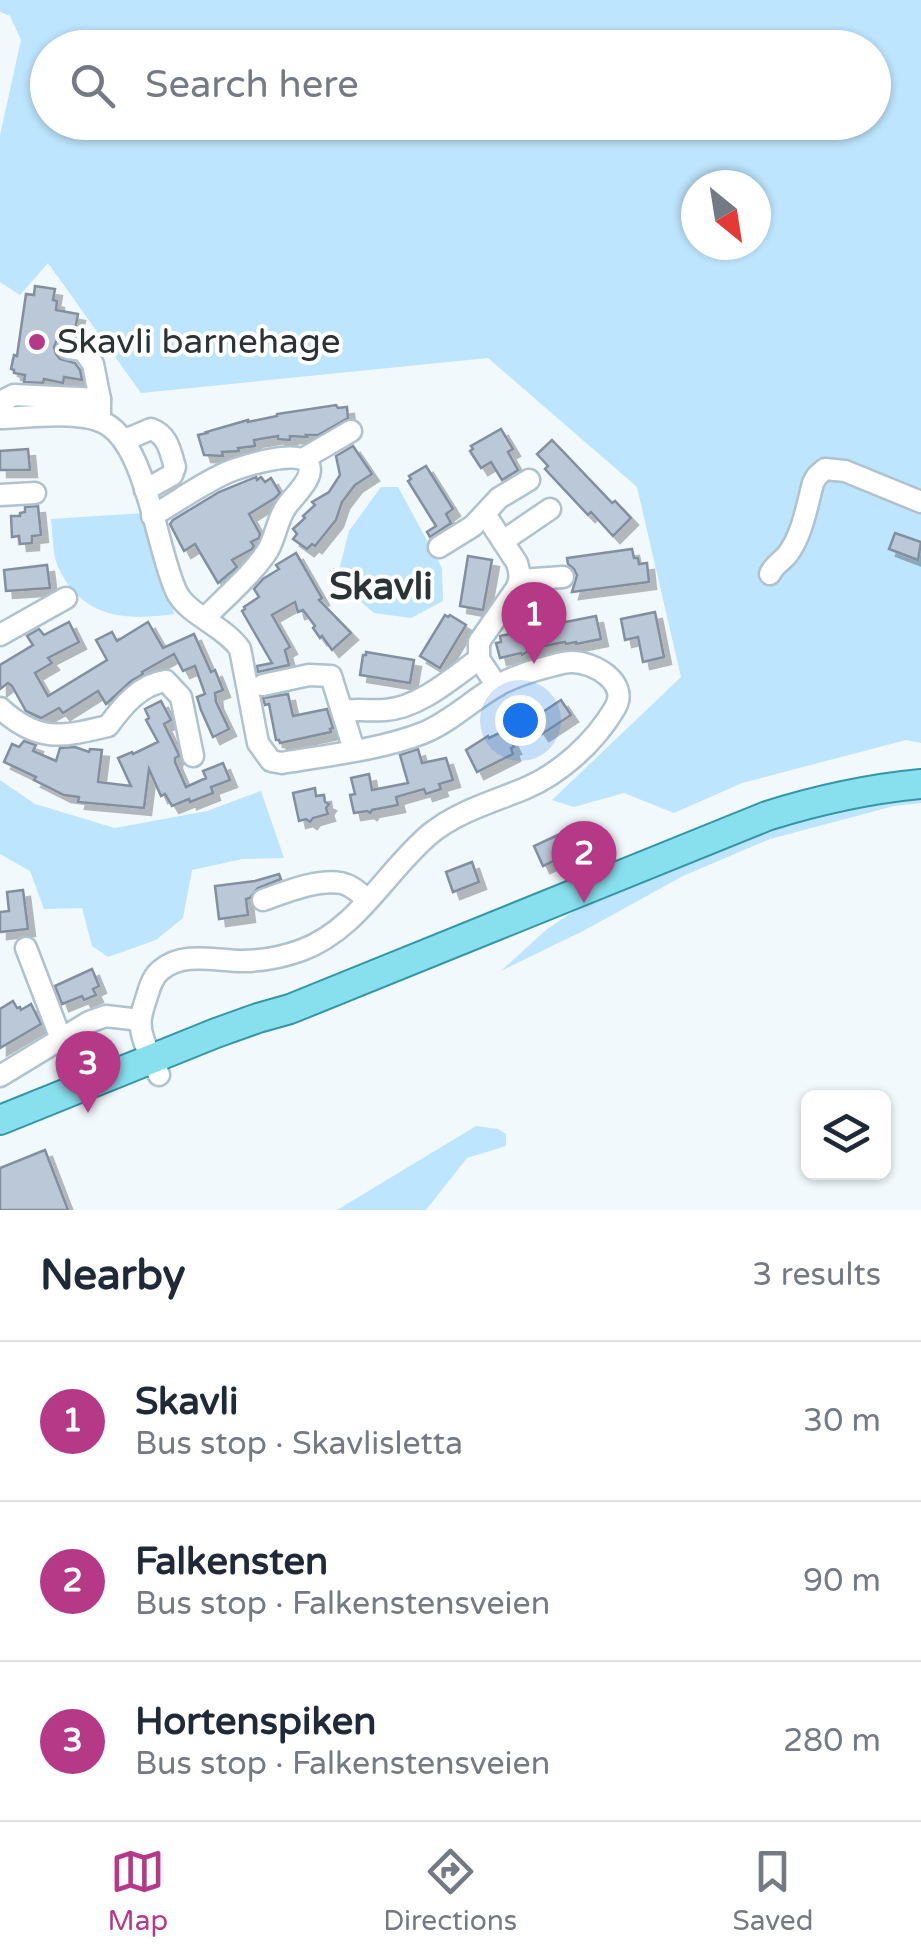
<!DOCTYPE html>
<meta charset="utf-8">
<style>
:root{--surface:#fff;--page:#f2f2f3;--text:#1f2937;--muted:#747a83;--line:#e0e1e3;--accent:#b63988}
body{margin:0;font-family:"Varela Round",sans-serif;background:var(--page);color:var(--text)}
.controls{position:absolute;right:30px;bottom:30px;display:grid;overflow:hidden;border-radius:15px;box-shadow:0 2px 8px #0004}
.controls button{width:90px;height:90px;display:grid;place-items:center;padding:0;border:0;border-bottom:2px solid var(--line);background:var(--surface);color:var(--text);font:50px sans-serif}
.compass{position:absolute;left:681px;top:170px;width:90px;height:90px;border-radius:50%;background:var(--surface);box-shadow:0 2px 8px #0004;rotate:150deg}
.you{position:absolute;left:520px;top:720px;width:35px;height:35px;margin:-25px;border:8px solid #fff;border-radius:50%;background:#1a73e8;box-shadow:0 0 0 15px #1a73e833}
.badge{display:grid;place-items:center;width:65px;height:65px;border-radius:50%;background:var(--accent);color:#fff;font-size:32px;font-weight:700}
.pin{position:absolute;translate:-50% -82px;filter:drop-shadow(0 2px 5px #0008)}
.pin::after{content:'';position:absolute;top:52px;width:35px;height:30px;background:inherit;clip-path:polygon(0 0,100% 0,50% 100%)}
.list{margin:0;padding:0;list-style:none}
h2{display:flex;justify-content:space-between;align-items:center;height:130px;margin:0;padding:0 40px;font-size:42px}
h2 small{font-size:32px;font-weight:400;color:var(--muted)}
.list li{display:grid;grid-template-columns:65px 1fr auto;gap:30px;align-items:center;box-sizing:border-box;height:160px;padding:0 40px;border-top:2px solid var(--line)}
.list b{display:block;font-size:38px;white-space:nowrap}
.list p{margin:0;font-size:32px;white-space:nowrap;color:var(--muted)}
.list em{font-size:32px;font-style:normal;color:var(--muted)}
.icon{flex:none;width:55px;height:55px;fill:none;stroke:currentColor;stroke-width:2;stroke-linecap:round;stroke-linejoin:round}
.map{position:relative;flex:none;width:921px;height:1210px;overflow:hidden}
.search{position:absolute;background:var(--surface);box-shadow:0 2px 8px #0004;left:30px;right:30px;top:30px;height:110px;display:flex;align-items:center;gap:25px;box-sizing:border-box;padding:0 35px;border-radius:55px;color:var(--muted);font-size:38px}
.sheet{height:610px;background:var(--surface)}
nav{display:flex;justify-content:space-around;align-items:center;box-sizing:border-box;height:140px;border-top:2px solid var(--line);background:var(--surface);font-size:28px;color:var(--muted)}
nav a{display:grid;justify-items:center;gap:5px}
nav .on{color:var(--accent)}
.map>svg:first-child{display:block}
.green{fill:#bde5fd;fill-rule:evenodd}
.building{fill:#bbc8d8;stroke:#838f9e;stroke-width:2.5;filter:url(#shadow)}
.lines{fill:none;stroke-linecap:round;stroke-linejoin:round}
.minor-casing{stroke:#afc2ce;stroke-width:25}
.major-casing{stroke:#3396a7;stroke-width:32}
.minor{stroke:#fff;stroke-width:20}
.major{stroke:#88e0ee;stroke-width:28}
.poi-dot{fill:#b63988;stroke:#fff;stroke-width:4}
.labels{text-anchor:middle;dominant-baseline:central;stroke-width:8;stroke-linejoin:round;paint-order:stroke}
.poi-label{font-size:35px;fill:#2b3337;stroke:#fff;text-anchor:start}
.neighbourhood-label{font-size:38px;font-weight:bold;fill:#2b3337;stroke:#fff}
</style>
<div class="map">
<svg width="921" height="1210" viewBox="0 0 921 1210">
<defs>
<filter id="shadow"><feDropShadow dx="7" dy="7" stdDeviation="0" flood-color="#0004"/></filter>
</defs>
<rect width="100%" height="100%" fill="#f1f9fd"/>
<g class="green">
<path d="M0,0H921V743L906,740L742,783L674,813L624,793L574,807L552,800L681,677L637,487L488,358L141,393L48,263L20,295L0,282V135L21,40L10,16L0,12ZM48,48H874V122H48ZM696,185H756V245H696Z"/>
<path d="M381,487H398L442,568L443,601L411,618L374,613L353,595L338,574L349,531Z"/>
<path d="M144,513L170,594L174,614C124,621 82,618 58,567C52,553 53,534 51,519Z"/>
<path d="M0,780L35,804L115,828L207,811L261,791L284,858L242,859L192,870L183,918L156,940L108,957L92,946L82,908L44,909L30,871L0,854Z"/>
<path d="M921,790V803L894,806L770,839L683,876L585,930L501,971L546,930L598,895L797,812Z"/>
<path d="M476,1126L498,1129L506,1134V1146L467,1158L426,1210H337Z"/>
</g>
<g class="building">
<path d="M35,286L55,289L53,300L57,301L56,310L78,314L74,335L62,336L57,340L54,347L56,354L60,359L75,363L80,370L82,380L64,377L63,383L44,379L43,383L24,382L25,375L14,373V370L11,369L14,355L17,356L26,294L34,295Z"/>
<path d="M336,405L338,408L347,407L348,418L318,435H306L307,437L290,436V440L278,439V436L254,440L255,446L238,448L239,451L222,452L223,456L204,455L198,435L207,433L206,432L248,420V422L277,416V414Z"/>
<path d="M501,429L513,449L508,452L518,470L502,480L491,462L481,468L470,451L473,449L471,446Z"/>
<path d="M552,440L612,503L615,501L631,518L613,536L591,512L588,515L545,469L548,466L537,454Z"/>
<path d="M353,446L372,474L355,485L342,502L336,520L315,546L312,544L307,549L293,539L297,534L293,529L305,518L303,516L315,505L312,502L329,492L340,475L336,456Z"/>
<path d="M28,449L30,470H0V451Z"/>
<path d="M426,466L453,509L446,514L451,523L430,537L427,532L436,526L408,481L411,479L409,476Z"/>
<path d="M256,477L257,480L261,477L265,482L271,478L280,493L275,498L249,514L260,534L259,538L251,542L254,546L252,549L232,560L237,567L218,583L195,544L184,551L170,524L173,520L219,492Z"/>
<path d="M38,506L41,535L32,536V543L20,544L19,536L12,537L11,516H20V513L25,512V507Z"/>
<path d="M895,533L921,542L918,560L889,549Z"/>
<path d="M632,549L634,558H638L639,564L647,563L649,582L572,592L577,575L574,569L568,564L567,558Z"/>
<path d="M296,553L322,598L319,600L351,633L332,650L322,636L320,638L313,628L315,626L303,610L298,612L295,602L272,615L290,647L285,650L289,665L258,672L257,666L272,663L242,611L245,609L244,607L259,597L254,589L263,579L279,569L276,565Z"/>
<path d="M468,556L492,560L483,610L460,606Z"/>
<path d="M47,565L50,588L6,591L4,570Z"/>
<path d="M655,612L664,657L643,662L638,637L625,640L621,619Z"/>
<path d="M445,615L448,617L450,615L466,625L440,668L420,656Z"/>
<path d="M596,616L601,639L576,644V642L566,644L565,642L533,648L522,655L521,653L500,658L496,643L501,642L500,636L515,633L514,628L529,625L530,629Z"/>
<path d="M69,622L79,642L48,658L52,663L35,673L48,696L107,660L96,640L112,632L117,641L148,622L163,648L194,634L211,672L215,670L223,690L215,693L216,702L229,729L213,737L201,710L197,697L205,694L195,666L183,671L174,654L142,672L143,674L131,681L106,704L98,691L63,713L59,708L41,718L26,711L12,686L8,683L0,689V665L33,645L27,636L39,629L44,635Z"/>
<path d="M366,652L414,660L410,683L360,675L363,655H366Z"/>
<path d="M288,694L293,716L327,709L333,728L330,729L331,732L280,743L279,740H276L269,704L265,705L263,698Z"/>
<path d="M561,700L571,715L542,734L532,719Z"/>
<path d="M161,701L171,720L164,724L178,753L179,756L175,758V762L186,787L206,778L203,771L223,763L230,780L211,787L213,793L190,802L189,799L172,806L165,794L161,796L149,769L144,808L78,802L79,797L64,795L34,780L36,777L4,762L12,744L19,747L24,741L36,745L33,751L56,761L60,748L75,747L89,752L90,749L102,750L98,782L131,786L118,758L132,752L133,754L158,742L146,720L149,718L145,709Z"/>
<path d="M506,730L514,747L511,748L513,754L477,772L466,750L488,736L489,738Z"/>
<path d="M418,749L422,763L446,758L453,780L439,784L441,789L426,794L424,789L396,797L398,805L372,810L370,813L367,811L354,813L350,795L355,794L351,778L369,774L372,790L408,783L400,755Z"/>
<path d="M315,788L316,796L324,795L325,802L329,804L326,808L328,814L313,818L310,822L306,819L299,821L293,793Z"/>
<path d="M560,834L569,854L543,866L534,846Z"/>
<path d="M472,862L479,882L453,892L446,872Z"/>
<path d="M279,874L281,879L258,888L250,898L246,899L248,915L219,919L215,886L255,881Z"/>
<path d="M23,890L28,929L0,932V912L9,911L7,892Z"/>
<path d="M92,969L99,986L93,989L96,995L84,1000L82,996L62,1004L55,986Z"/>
<path d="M13,1001L17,1008L20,1007L21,1010L31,1004L41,1024L0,1048V1009Z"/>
<path d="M45,1150L68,1210H0V1168Z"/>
</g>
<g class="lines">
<defs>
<g id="minor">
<path d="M68,348L83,350L93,364L100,399"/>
<path d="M0,413L6,399L14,395L100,399V421"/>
<path d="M0,418C28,417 74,411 100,421C147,438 156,551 177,593C189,615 224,626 240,649L258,743L271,761L282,763C328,755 379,750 423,733C452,721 473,699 500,684C514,677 528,672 543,668C552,666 562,662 572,662C594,662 630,683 615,708C595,742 561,773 526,788C493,802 458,811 430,834C386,871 358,929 302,950C283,957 262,961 242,961C217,961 183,951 161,970C153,976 150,986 147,996C145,1003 142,1010 141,1018C138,1036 152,1058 159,1075"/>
<path d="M125,440L151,429C168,435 170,451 175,467L172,475L145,490"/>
<path d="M303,459L351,431"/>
<path d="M0,495L35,493"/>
<path d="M485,514L517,563C520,573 521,579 516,589L479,642V659L497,686"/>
<path d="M152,516C177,502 206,480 233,470C247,465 296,450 307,462C318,476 293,496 286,507C277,520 276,536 268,550C252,575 226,596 205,618"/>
<path d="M503,541L550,509"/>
<path d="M439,547L473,526L499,498L529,480"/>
<path d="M770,574C774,565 781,562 787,555C802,536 807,506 813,483L817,476L825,469L845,471L921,502"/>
<path d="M520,580L563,577"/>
<path d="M0,635L66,598"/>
<path d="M263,685L309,675L331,676L354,750"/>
<path d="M0,708C38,743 62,737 108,726C122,707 140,684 166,681L181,697L193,756"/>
<path d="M343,711C358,709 370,711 385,710C419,708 452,678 479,659"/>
<path d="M263,900C286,892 316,879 341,883C352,885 360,894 368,900"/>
<path d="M26,948L61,1039"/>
<path d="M0,1076L89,1022L106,1016L140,1020"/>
</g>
<path id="major" d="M0,1120L216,1033L258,1018L290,1009L767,816C818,800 868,789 921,784"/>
</defs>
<use href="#minor" class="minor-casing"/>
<use href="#major" class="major-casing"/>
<use href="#minor" class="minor"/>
<use href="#major" class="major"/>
</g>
<circle class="poi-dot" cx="37" cy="342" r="10"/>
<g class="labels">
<g class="poi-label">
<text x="57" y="342">Skavli barnehage</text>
</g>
<g class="neighbourhood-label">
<text x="381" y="587">Skavli</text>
</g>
</g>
</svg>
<div class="controls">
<button><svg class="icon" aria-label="layers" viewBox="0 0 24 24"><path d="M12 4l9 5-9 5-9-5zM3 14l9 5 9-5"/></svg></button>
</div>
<svg class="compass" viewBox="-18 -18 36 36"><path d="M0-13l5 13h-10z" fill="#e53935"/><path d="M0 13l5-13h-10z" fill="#747a83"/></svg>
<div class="you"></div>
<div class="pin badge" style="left:534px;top:664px">1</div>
<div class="pin badge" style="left:584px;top:903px">2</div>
<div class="pin badge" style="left:88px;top:1113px">3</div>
<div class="search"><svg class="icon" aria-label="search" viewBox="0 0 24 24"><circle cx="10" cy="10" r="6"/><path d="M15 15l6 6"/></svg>Search here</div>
</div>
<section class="sheet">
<h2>Nearby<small>3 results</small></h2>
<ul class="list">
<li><span class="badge">1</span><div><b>Skavli</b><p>Bus stop · Skavlisletta</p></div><em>30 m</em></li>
<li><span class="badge">2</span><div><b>Falkensten</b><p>Bus stop · Falkenstensveien</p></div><em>90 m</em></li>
<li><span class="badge">3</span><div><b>Hortenspiken</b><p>Bus stop · Falkenstensveien</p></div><em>280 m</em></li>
</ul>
</section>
<nav>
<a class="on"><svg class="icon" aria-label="map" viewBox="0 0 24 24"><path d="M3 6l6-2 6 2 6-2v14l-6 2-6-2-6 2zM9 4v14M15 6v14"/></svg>Map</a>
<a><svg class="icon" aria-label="directions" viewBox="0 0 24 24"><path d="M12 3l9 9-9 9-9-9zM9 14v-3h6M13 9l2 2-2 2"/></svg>Directions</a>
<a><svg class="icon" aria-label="saved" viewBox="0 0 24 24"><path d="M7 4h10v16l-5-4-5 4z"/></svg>Saved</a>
</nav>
